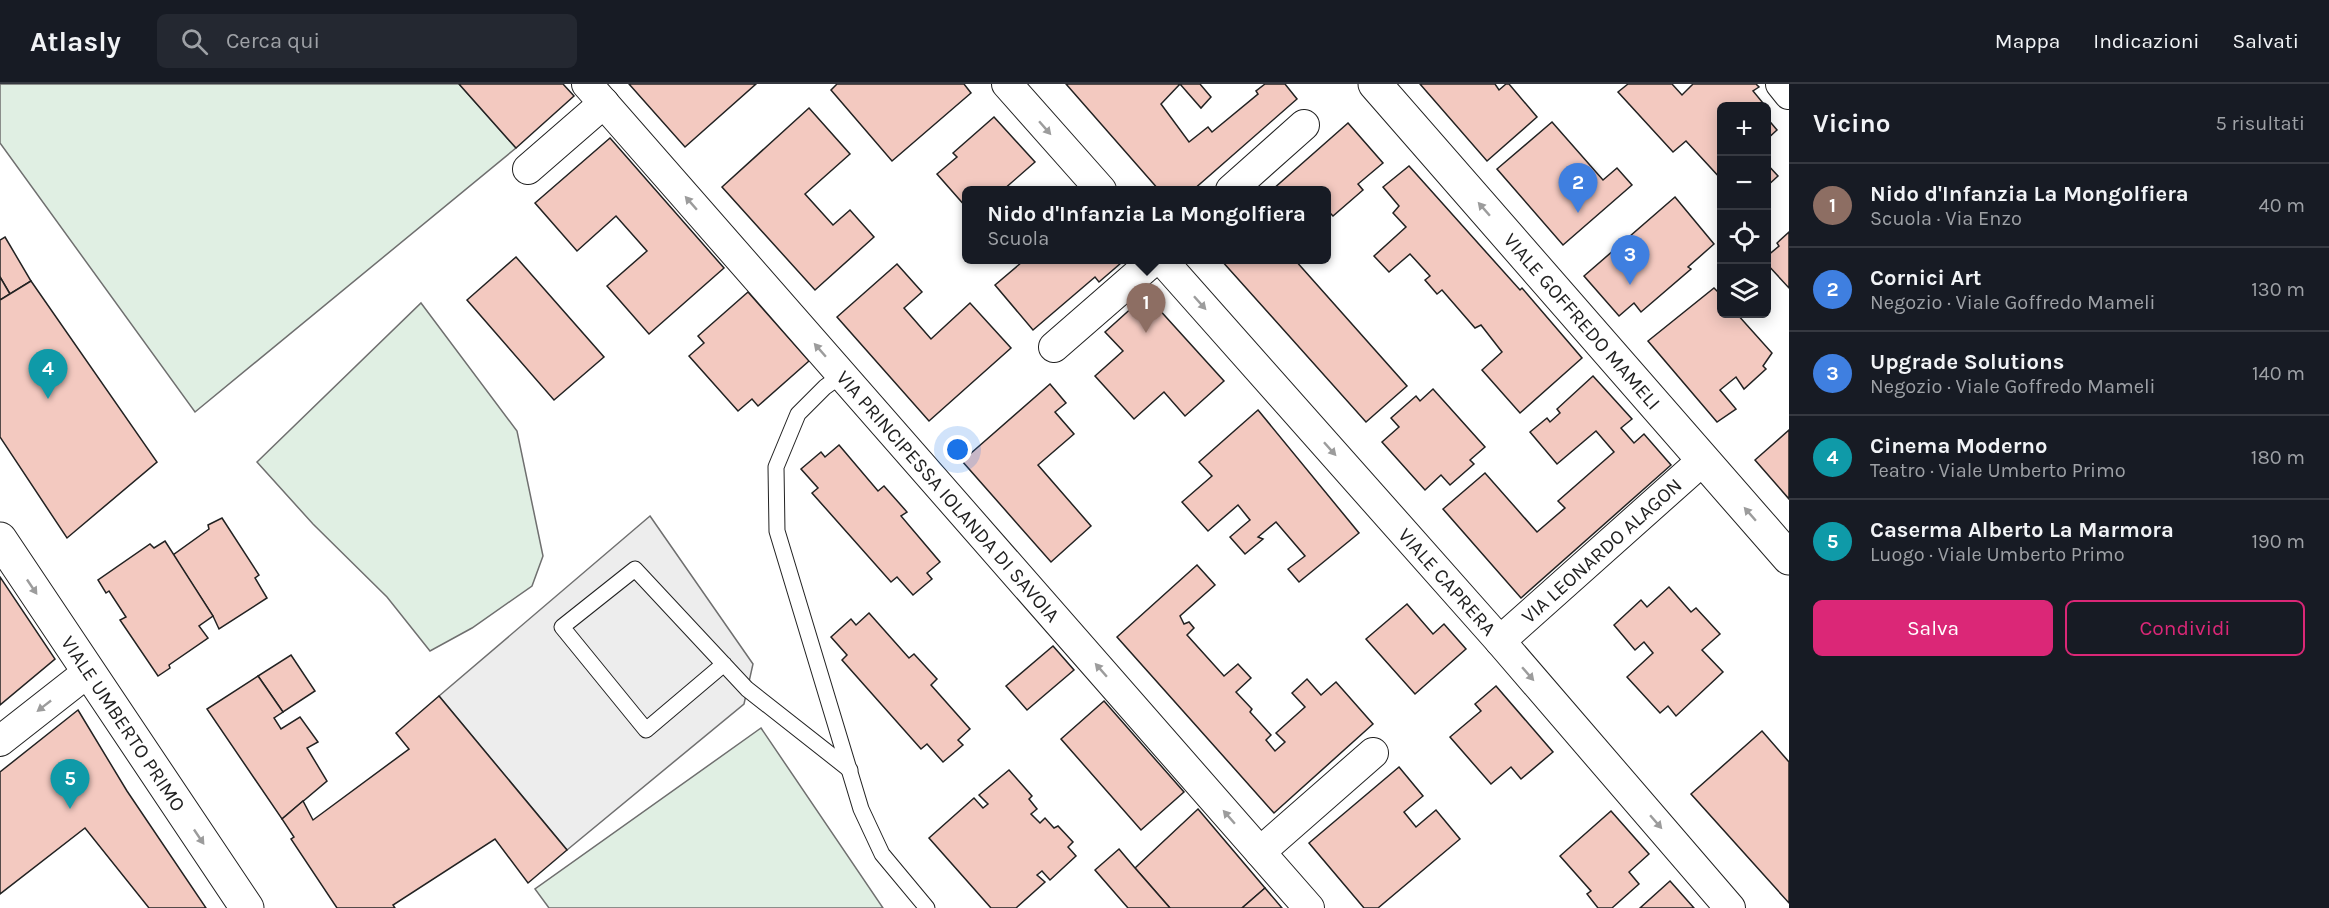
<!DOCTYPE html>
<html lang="it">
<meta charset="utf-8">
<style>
:root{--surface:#171b24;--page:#242831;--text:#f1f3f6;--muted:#9ea1a6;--line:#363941;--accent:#db2777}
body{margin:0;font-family:Karla,sans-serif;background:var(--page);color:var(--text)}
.controls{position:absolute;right:18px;top:18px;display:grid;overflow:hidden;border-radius:9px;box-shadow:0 3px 15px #0003}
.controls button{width:54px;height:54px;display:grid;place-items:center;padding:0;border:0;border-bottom:2px solid var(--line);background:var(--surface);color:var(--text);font:30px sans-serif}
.you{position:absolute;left:958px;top:366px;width:21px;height:21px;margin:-15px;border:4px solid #fff;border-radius:50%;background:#1a73e8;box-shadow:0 0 0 9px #1a73e833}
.badge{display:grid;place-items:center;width:39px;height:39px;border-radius:50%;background:var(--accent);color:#fff;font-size:20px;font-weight:700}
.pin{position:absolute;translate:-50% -50px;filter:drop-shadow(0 2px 3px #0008)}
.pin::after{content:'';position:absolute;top:32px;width:21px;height:18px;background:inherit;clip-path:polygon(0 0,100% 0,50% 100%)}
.popup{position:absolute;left:962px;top:102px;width:369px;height:78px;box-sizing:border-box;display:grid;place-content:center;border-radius:9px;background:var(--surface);filter:drop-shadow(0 2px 4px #0005);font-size:20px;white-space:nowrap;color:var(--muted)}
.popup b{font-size:22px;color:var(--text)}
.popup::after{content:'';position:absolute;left:50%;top:100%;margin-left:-12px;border:12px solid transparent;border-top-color:var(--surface)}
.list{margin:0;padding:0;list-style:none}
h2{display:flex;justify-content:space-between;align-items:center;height:78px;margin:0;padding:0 24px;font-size:26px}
h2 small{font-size:20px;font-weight:400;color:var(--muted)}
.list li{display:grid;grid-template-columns:39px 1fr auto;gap:18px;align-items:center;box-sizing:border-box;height:84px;padding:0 24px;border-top:2px solid var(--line)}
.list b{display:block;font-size:22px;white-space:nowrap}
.list p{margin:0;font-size:20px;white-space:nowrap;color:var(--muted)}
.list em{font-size:20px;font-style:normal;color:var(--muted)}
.actions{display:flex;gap:12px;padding:18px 24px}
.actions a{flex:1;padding:14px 0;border:2px solid var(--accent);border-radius:9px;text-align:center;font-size:21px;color:var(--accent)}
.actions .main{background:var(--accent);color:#fff}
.icon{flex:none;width:33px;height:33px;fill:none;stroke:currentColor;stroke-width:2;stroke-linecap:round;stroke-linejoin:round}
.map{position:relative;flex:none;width:1789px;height:824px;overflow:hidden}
header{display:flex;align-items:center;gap:36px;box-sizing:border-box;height:84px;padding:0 30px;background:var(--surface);border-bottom:2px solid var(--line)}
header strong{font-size:28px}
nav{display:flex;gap:33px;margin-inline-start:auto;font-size:21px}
.search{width:420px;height:54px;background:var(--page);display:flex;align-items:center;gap:15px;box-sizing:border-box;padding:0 21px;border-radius:9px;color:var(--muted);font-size:22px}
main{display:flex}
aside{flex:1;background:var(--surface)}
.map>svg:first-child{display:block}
.green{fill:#e0efe3;stroke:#6f6f6f;stroke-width:1.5}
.parking{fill:#ededed;stroke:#6f6f6f;stroke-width:1.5}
.building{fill:#f3c9c0;stroke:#222;stroke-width:1.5}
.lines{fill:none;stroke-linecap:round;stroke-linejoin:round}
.lane-casing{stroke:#222;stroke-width:17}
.street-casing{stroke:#222;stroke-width:32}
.secondary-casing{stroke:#222;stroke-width:35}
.lane{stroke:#fff;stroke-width:15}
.street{stroke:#fff;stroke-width:30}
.secondary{stroke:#fff;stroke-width:33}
.oneway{fill:#9c9c9c}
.labels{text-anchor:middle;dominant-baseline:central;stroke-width:4.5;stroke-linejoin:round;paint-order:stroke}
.street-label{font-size:20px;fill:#222;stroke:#fff}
</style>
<header>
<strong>Atlasly</strong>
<div class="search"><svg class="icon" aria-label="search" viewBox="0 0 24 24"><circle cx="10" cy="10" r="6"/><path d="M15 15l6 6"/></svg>Cerca qui</div>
<nav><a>Mappa</a><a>Indicazioni</a><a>Salvati</a></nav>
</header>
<main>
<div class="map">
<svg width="1789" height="824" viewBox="0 0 1789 824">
<rect width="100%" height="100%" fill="#fff"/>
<g class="green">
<path d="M0,0H459L516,64L195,328L0,59Z"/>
<path d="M421,219L517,347L543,472L532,502L472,544L430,567L387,513L313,440L257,378Z"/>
<path d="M761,644L883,824H549L535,805Z"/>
</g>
<path class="parking" d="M650,432L753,580L744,620L567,766L439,612Z"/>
<g class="building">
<path d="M459,0H563L574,12L516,64Z"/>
<path d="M629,0H756L685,63Z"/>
<path d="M837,0H964L971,9L892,77L831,6Z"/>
<path d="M1066,0H1180L1161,20L1189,58L1208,43L1212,48L1258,10L1256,7L1265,0H1285L1297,15L1193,106H1159Z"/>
<path d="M1180,0H1200L1211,13L1201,24Z"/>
<path d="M1420,0H1495L1499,6L1506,0H1509L1537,33L1487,77Z"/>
<path d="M1628,0H1672L1682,11L1693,0H1756L1759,3L1753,7L1763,19L1759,22H1722V96L1686,57L1673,68L1618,8Z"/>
<path d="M809,24L850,70L805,110L833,141L850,126L874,153L815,206L722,103Z"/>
<path d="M994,33L1035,78L1003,106H966V123L937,90L957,73L953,69Z"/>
<path d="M1766,33L1777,46L1766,56Z"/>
<path d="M1552,38L1603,96L1617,84L1632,101L1563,161L1497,85Z"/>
<path d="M1348,39L1383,79L1358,100L1363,106L1333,132L1326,125V106H1272Z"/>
<path d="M610,54L724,184L649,250L607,202L647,167L616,132L577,167L535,119Z"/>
<path d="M1766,79L1778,92L1766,103Z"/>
<path d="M1409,82L1520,206L1522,204L1582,274L1520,329L1482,286L1502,268L1481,241L1475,244L1442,206L1437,210L1425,196L1430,192L1410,170L1389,188L1374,172L1406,143L1393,129L1399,122L1383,103Z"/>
<path d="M1675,113L1714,160L1688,183L1691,185L1641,228L1634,219L1619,232L1584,192Z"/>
<path d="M1789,148V204L1766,179V173L1779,162L1777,159Z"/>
<path d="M5,153L31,197L10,210L0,193V156Z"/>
<path d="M516,173L604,273L554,316L467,216Z"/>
<path d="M1020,176H1118L1121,179L1099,198L1095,193L1033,246L995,201L1022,178Z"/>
<path d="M1221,176H1295L1407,302L1366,338Z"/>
<path d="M897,180L922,208L904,224L931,255L970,219L1011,264L929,337L837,233Z"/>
<path d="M0,193L10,210L0,216Z"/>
<path d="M31,197L157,378L67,454L0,353V216Z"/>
<path d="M1714,204L1722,212V230H1737L1772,269L1763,282L1766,285L1744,305L1736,293L1720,306L1736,325L1717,338L1648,257Z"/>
<path d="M748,208L809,277L758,322L752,315L738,327L689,272L704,259L698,252Z"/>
<path d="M1146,211L1224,297L1185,332L1164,308L1134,335L1095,292L1123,267L1105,248Z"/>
<path d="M1593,292L1632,335L1621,344L1634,359L1644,350L1671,381L1521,514L1443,425L1485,389L1537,448L1565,424L1558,417L1614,368L1596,347L1557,380L1530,348L1547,334L1550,338L1560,329L1557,325Z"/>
<path d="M1050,300L1066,319L1055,328L1074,350L1038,381L1091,442L1051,478L962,377Z"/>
<path d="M1433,305L1485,363L1470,376L1474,380L1450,401L1441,391L1425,406L1382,358L1399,343L1391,334L1416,312L1420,317Z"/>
<path d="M1258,326L1359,449L1299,498L1288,485L1305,472L1276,438L1258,453L1263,455L1245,470L1230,453L1250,436L1238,421L1208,447L1182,418L1212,392L1199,378Z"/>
<path d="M1789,346V415L1755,376Z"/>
<path d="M839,361L878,407L884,402L907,428L901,432L940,478L927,489L932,495L913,511L897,493L891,498L812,409L818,404L801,385L821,368L825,373Z"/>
<path d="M222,434L259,491L255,494L267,514L219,545L213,532L173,471L209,445L208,441Z"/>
<path d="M165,457L213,532L199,542L208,554L169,581L170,584L158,592L120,536L126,533L109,507L106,509L98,496L150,460L154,464Z"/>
<path d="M1197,481L1215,501L1180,532L1184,540L1189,538L1194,544L1187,551L1224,592L1238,580L1251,594L1236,608L1252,625L1250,628L1271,651L1266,656L1275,667L1285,658L1276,649L1305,623L1292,609L1307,595L1321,611L1336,598L1373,640L1274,729L1117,553Z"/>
<path d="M0,493L55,575L0,621Z"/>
<path d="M1669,503L1691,528L1696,524L1720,550L1702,566L1723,588L1676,632L1668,622L1660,629L1627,593L1653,569L1644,558L1635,566L1614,541L1641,516L1647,523Z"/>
<path d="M1407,520L1433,550L1444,540L1466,565L1415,610L1366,555Z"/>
<path d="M869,529L909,574L914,570L937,595L931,601L970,645L958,656L963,661L943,678L927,660L921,665L842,576L847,571L831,553L851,535L856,541Z"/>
<path d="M1053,562L1074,586L1027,626L1006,602Z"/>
<path d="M291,571L315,607L283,628L258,592Z"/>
<path d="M258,592L283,628L274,634L281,645L300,633L318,658L307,664L327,697L282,735L207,625Z"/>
<path d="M1496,602L1553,668L1521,695L1511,683L1491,700L1450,653L1481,627L1475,620Z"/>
<path d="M439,612L567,766L528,799L495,755L393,821L395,824H337L291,755L294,753L282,735L303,717L313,736L409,665L396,649Z"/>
<path d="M1104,617L1184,708L1141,746L1061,655Z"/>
<path d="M78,626L127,707L206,824H149L85,744L0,810V688Z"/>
<path d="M1762,647L1789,678V819L1691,710Z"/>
<path d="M1399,683L1423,712L1404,728L1416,743L1436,726L1460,755L1378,824H1364L1309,759Z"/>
<path d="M1009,686L1032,712L1029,715L1037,725L1031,730L1040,739L1045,734L1054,744L1058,742L1073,758L1068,763L1076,772L1050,796L1042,787L1037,791L1045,798L1016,824H991L929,754L974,714L983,724L988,720L979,711Z"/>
<path d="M1198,725L1265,804L1242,824H1170L1135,784Z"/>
<path d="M1611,727L1649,770L1629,788L1639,800L1612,824H1598L1587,810L1591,807L1560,772Z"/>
<path d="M1119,765L1135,784L1170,824H1128L1095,786Z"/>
<path d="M1670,797L1694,824H1640Z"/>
<path d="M1265,804L1282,824H1242Z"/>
</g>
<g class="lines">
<defs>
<g id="lane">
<path d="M842,291L825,303L798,330L776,383L777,447L861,725L882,770L927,824"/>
<path d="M724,580L646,646L562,543L635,485L747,605L850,686"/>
</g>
<g id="street">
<path id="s1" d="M587,0L1309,824"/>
<path d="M1007,0L1101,106"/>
<path d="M1781,0L1789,10"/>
<path d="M528,85L604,19"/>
<path d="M1231,106L1304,41"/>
<path id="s2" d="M1162,176L1500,557L1730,824"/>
<path d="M1054,263L1154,176"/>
<path id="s3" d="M1500,557L1703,376"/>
<path d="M0,657L88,588"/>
<path d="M1260,768L1373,669"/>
</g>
<g id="secondary">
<path id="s4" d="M1375,0L1789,474"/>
<path id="s5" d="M0,455L247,824"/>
</g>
</defs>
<use href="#lane" class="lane-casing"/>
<use href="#street" class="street-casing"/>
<use href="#secondary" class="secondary-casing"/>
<use href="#lane" class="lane"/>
<use href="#street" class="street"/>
<use href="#secondary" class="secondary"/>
</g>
<defs><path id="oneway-solid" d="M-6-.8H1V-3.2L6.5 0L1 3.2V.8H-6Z" transform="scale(1.5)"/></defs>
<g class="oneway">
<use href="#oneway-solid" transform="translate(1045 44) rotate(49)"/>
<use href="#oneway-solid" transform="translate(691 119) rotate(-131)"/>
<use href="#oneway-solid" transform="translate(1484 125) rotate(-131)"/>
<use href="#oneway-solid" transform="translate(1200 219) rotate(48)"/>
<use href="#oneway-solid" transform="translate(820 266) rotate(-131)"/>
<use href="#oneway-solid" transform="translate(1330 365) rotate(48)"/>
<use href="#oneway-solid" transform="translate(1750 430) rotate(-131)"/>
<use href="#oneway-solid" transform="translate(32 503) rotate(56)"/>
<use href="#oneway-solid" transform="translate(1101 586) rotate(-131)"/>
<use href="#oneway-solid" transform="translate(1528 590) rotate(49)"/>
<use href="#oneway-solid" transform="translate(44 622) rotate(142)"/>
<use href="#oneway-solid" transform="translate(1229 733) rotate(-131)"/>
<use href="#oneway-solid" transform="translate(1656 738) rotate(49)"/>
<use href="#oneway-solid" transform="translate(199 753) rotate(56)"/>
</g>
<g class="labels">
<g class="street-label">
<text stroke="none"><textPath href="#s4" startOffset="315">VIALE GOFFREDO MAMELI</textPath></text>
<text stroke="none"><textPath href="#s1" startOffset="548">VIA PRINCIPESSA IOLANDA DI SAVOIA</textPath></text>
<text stroke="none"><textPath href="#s3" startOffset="136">VIA LEONARDO ALAGON</textPath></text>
<text stroke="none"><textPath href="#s2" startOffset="430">VIALE CAPRERA</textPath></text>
<text stroke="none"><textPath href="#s5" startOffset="222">VIALE UMBERTO PRIMO</textPath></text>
</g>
</g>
</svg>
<div class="controls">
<button>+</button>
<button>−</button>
<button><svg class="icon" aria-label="locate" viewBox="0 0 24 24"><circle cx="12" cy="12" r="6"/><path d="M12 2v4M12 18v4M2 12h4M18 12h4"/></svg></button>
<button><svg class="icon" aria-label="layers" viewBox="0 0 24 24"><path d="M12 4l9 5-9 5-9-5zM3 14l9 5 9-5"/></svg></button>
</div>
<div class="you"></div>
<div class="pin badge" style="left:1146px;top:249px;background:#8d6e63">1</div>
<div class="popup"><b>Nido d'Infanzia La Mongolfiera</b>Scuola</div>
<div class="pin badge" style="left:1578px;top:129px;background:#3f7fe0">2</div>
<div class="pin badge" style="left:1630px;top:201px;background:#3f7fe0">3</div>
<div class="pin badge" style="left:48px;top:315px;background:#0f9aa8">4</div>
<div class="pin badge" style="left:70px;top:725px;background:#0f9aa8">5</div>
</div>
<aside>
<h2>Vicino<small>5 risultati</small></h2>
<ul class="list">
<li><span class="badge" style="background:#8d6e63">1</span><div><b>Nido d'Infanzia La Mongolfiera</b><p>Scuola · Via Enzo</p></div><em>40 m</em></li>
<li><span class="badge" style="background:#3f7fe0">2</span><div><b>Cornici Art</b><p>Negozio · Viale Goffredo Mameli</p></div><em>130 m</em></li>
<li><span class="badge" style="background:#3f7fe0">3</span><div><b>Upgrade Solutions</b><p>Negozio · Viale Goffredo Mameli</p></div><em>140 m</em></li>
<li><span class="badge" style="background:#0f9aa8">4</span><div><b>Cinema Moderno</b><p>Teatro · Viale Umberto Primo</p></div><em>180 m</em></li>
<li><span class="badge" style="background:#0f9aa8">5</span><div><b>Caserma Alberto La Marmora</b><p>Luogo · Viale Umberto Primo</p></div><em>190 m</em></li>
</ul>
<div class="actions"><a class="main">Salva</a><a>Condividi</a></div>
</aside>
</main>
